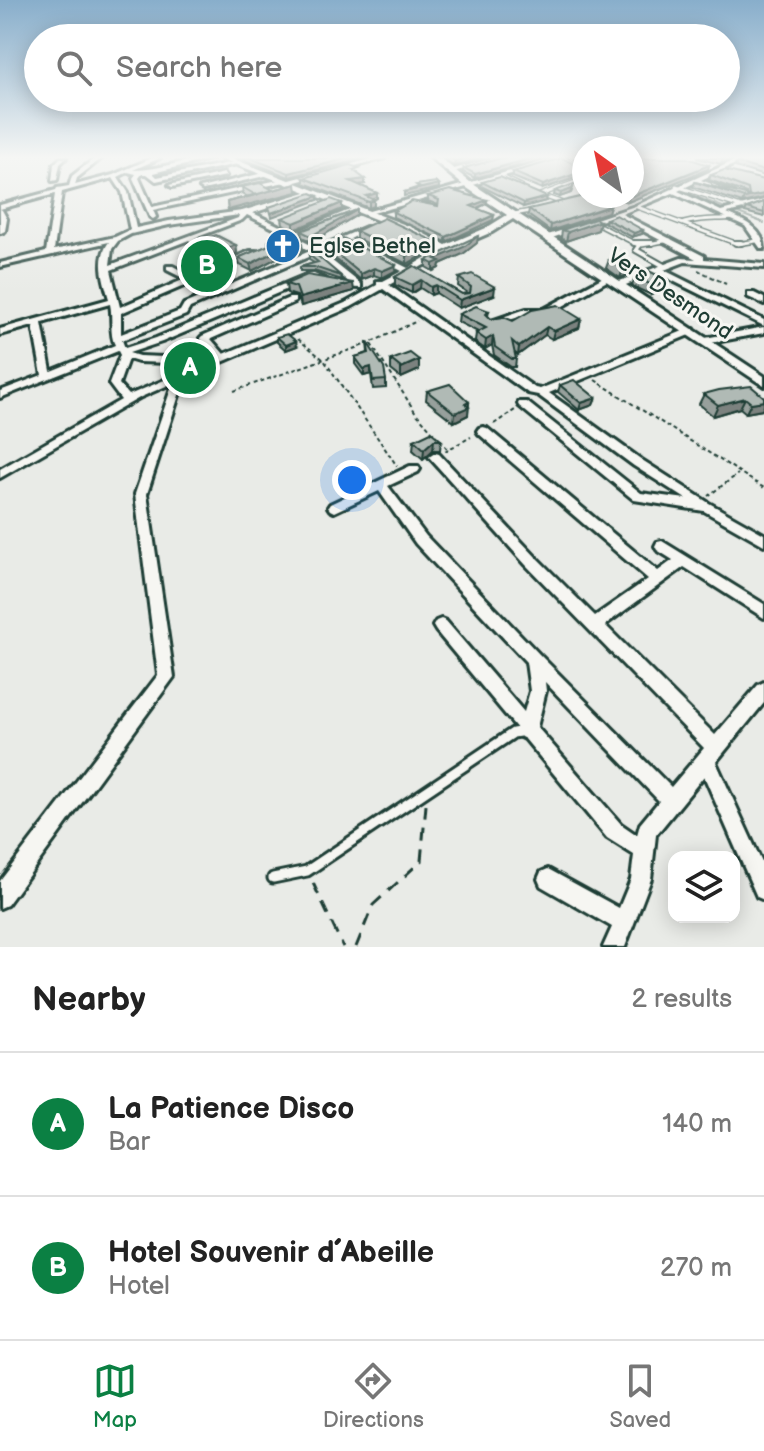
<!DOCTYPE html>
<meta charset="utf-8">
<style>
:root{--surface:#fff;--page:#f6f6f6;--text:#222;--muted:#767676;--line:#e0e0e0;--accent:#0b8043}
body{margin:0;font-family:"Balsamiq Sans",sans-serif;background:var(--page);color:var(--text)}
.controls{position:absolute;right:24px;bottom:24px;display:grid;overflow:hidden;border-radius:16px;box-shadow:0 4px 20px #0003}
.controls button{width:72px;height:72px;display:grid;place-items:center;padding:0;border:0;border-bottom:2px solid var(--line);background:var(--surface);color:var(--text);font:40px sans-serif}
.compass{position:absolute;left:572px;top:136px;width:72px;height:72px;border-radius:50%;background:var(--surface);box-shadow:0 4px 20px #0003;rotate:327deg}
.you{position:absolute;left:352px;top:480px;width:28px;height:28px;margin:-20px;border:6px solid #fff;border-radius:50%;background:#1a73e8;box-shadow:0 0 0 12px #1a73e833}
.badge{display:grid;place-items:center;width:52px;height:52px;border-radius:50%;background:var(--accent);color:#fff;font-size:26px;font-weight:700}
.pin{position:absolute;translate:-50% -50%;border:4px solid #fff;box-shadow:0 2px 8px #0006}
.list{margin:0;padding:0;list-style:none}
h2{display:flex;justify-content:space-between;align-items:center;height:104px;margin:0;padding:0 32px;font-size:34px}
h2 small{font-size:26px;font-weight:400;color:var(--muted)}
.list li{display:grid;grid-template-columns:52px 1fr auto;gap:24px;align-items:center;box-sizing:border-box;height:144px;padding:0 32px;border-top:2px solid var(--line)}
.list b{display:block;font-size:30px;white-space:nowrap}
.list p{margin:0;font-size:26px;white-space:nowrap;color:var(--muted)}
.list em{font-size:26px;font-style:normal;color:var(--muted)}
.icon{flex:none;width:44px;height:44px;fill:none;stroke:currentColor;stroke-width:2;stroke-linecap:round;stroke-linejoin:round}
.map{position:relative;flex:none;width:764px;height:947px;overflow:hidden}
.search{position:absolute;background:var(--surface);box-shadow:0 4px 20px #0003;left:24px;right:24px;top:24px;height:88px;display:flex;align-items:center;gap:20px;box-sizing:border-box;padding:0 28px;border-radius:44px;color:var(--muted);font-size:30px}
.sheet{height:392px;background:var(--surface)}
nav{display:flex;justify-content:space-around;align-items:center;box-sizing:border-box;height:112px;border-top:2px solid var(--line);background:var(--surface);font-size:22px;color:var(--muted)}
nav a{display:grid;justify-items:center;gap:4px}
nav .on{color:var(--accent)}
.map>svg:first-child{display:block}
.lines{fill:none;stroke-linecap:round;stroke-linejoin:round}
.stream{stroke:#687c75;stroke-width:2}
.lane-far2-casing{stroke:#1f3d34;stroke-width:6}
.lane-far1-casing{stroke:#1f3d34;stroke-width:8}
.lane-casing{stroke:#1f3d34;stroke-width:15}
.street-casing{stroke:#1f3d34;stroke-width:6}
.secondary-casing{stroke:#1f3d34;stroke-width:6}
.path-far1{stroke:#1f3d34;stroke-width:2;stroke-dasharray:4 3;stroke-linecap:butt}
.path{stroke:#1f3d34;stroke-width:3;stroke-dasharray:13 9;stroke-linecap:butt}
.lane-far2{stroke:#f6f6f2;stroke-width:3}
.lane-far1{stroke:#f6f6f2;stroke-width:4}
.lane{stroke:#f6f6f2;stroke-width:9}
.street{fill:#f6f6f2;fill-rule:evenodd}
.secondary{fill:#f6f6f2;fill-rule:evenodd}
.wall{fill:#97a09c;stroke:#1f3d34;stroke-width:2}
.shaded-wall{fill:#7b827f;stroke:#1f3d34;stroke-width:2}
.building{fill:#b0bab5;stroke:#1f3d34;stroke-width:2}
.labels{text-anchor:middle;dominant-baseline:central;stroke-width:6;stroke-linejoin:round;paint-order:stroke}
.far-poi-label{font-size:22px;fill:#1f3d34;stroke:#f6f6f2;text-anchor:start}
.far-street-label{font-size:22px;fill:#1f3d34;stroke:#f6f6f2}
</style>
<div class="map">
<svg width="764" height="947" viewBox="0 0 764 947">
<rect width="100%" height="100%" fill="#e9ebe7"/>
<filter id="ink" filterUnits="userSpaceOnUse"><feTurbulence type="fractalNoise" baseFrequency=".0125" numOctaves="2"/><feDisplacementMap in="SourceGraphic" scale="16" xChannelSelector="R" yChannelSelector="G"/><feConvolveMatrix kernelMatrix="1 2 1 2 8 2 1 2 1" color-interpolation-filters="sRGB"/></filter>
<g filter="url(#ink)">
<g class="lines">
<path class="stream" d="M666,185L764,223"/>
<defs>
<g id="lane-far2">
<path d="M563,158L584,169"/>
<path d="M500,176L521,186"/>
<path d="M676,186L744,208"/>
<path d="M540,195L584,179"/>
<path d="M543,196L560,202L554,205"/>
<path d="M637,207L738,244L756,241"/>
<path d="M514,214L536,210"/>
<path d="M593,222L638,245"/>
<path d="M684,223C703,218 715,220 734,218"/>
<path d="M642,245L670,240"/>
</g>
<g id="lane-far1">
<path d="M634,243H652"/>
<path d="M736,243H741"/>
<path d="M639,246L636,250L666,267"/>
</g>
<path id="lane" d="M273,878L307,871L513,733L526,731"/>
<g id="street">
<path d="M60,158H66L60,164L57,180L52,181L54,164Z"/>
<path d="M95,158H102L77,178L75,185L113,175L152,158H160L133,170C161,170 186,158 213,158L153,173L157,177L239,161L242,163L156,181L147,174H142L139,178L152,207L283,179L286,181L375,158H385L288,184L285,182L153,210L156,217L153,219L150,217L133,178L136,174L128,172L118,177L128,192L136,228L169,221L242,211L313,190L316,192L315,193L253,213L294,233L354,208H358V210L295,237L317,248L366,227H370V229L350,239L408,268L443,247H449V251L389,285L535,388L540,389L688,329H694V333L549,393L642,460L709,503L764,534V545L704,511L634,500L519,406L518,404L519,402H527L641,493L686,499L634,466L538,395L528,393L383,289L351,307L199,372L182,386L147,494L174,677L7,905L0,908V881L158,675L135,494L173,383L141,397L0,478V469L121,400L109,384L120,355L118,351L0,398V391L42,375L33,326L0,335V329L109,299C104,281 96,259 109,242L0,267V263L46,252L55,194L0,209L2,210L7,219L5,231L1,233H0V205L56,190L57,188L69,186L72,176ZM113,178L122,192L130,230L115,237L54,250L62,192ZM239,215L238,218L110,265L112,249L118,241L131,234L169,225ZM247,215L288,235L270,242V246H276L289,240L310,251L184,304L180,311L121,334V313L256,255V251H250L222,263L195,238L242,220ZM189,240L216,266L191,276L173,266H167V270L185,279L120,307L111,270ZM344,242L402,271L383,281H377V285L345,303L224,354L211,339L295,302V298H289L202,336L200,338L216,358L214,359L139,356L129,353L162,342L311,279L333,287L361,288V284L321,252ZM315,254L350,283H334L314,274H308L156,338L125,348L122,340L186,315L190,308ZM110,304C113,318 109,334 115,345L51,371L42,323ZM128,359L138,362L202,364L129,395L119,384Z"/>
<path d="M495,158H506L449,173L446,171Z"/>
<path d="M556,158H566L418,201L429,205V207L411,203L365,215L362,213Z"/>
<path d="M740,158H748L701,180L735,193V195L696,182L678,191L721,211L764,200V204L727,213C743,220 764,229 764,249H761L745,226L673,193L622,214L704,256V259L764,264V268L685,262L664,270L764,320V326L657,273L623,286H617V282L681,258L696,259L615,216L552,238L545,236L635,206Z"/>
<path d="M267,172L269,175L203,190L200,188Z"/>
<path d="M224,173L226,176L172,187L169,185Z"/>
<path d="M607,275L614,277L549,314L526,315L492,325L488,322L526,309H544Z"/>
<path d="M748,293H754L764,298V304L748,297Z"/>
<path d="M764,327V333L705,344L700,341L705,338Z"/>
<path d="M483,427L487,428L658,571L673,560L657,550L655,546L657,542L662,541L764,604V618L684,567L605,625L715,735L758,685L764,682V703L716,762L764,867V900L757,897L704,776L656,835L651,879L625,947H603L612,927L541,886L538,879L541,872L548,869L619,908L631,879L634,855L607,838L525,739L521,737L519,731L436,631L433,626L436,621L441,619L446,621L524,712L530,691L526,662L416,544L379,491L334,512L330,510L328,507L330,504L410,466H418L420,469L418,472L388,486L426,536L539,654L671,787L704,748L526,565L429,457L435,453L439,454L536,557L595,616L648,579L479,434L477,431L479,428ZM545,682L659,801L640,824L637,835L621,824L537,727L546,691Z"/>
</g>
<path id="secondary" d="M220,158H231L411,227L446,245L486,228L507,215L464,186L431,158H440L470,182L764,376V386L513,219L492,232L446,252L405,231Z"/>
</defs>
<use href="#lane-far2" class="lane-far2-casing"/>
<use href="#lane-far1" class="lane-far1-casing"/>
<use href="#lane" class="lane-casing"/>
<use href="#street" class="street-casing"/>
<use href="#secondary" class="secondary-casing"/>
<g class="path-far1">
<path d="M694,162L704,158"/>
<path d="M698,270L726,284"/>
<path d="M298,339L324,360L397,466"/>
<path d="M371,344L416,413L447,448"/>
<path d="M595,380L764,488"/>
<path d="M234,391L370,343L417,321"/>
<path d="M494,424L515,410"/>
<path d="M445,451L471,437"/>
<path d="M708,496L738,474"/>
</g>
<g class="path">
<path d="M313,883L343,947"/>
<path d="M356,947L373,905L421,861L426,805"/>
</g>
<use href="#lane-far2" class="lane-far2"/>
<use href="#lane-far1" class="lane-far1"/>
<use href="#lane" class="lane"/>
<use href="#street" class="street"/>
<use href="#secondary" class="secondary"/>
</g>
<g class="wall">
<path d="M240,158H367L289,177Z"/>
<path d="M444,158H483L454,166Z"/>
<path d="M502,158L475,178L463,172L464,168Z"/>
<path d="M573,158H584V164Z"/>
<path d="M696,158H733L721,164Z"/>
<path d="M764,159V176L735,167L737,163Z"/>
<path d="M709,165L708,169L628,202L610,196H632Z"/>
<path d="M584,169V175L542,189L513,177V172Z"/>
<path d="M357,173L365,184L359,185L377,193V198L373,200L374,206L369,208L304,183V178L359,173Z"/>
<path d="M711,175L764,180V198L742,203L693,187L695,182L746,195V193L709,180Z"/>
<path d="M482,182L546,201L523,207L481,186Z"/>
<path d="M242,187L273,190L297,192L228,210L227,202L248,197L243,194Z"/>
<path d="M573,188L571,193L560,197L554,195L555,191Z"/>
<path d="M428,196L487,200L486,204L476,209L494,215L493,220L446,242L393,217V212L438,206V205L428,201Z"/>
<path d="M764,202V217L745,212L747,208Z"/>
<path d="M610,206L608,212L550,231L528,215L529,209Z"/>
<path d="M342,209L294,230L283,224L282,218Z"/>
<path d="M357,210V215L312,242L302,237L301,231Z"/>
<path d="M606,219L643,230L642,234L632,237L605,223Z"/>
<path d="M600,221L598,230L566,241L561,238L562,230Z"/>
<path d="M356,231L433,249L407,264L356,238Z"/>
<path d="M288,237L302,244L303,251L294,249L252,271L240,265L238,258Z"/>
<path d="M207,238L236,245L237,253L224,259L209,247Z"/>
<path d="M477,243L463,254L440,264L439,268L433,271L426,267V260Z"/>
<path d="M326,245L395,271L382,278L374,275L361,280L327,252Z"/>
<path d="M309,255L341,276L342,280L314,271H300V267L314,263L309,260Z"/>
<path d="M616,257L630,274L620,278L606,268L609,260Z"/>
<path d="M414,266L462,294L468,293L458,286L459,278L494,295L459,308L436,293L431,295L420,288L412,293L395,285V277Z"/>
<path d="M635,277L664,289L651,295L632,286Z"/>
<path d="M286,284L354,291L301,306L297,296L287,293Z"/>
<path d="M489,311L488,316L491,319L513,321L581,319L579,328L552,339L545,335L518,355L515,353L516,359L515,367H511L494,355L492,345L485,349L475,342L476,333L478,332L458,322L459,314Z"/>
<path d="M277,337L297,346L286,350L277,342Z"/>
<path d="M367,342L386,380V388L373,389L371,374L364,376L355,364V357L368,353Z"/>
<path d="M391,360H419V370L401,378L391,370Z"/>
<path d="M560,385L596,398L593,405L579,410L558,392Z"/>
<path d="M427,391L469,402L468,415L454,422L426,400Z"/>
<path d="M704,394L764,397V406L762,410L746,413L740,408L713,416L699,404Z"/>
<path d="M414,440H441L440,450H433L423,459L413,450Z"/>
</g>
<g class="shaded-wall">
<path d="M349,158H367L289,177V173Z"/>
<path d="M467,158H483L454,166L455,161Z"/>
<path d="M533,158H548L475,178V174Z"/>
<path d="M725,158H733L721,164L722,160Z"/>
<path d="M709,165L708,169L628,202L629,197Z"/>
<path d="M584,171V175L542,189L543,185Z"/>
<path d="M365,179V184L351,186L350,181Z"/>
<path d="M296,184L297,192L228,210L227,202Z"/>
<path d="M439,184V188L404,196V192Z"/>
<path d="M574,184L571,193L560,197L561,193Z"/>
<path d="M377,193V198L366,202V196Z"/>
<path d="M764,194V198L742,203L744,198Z"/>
<path d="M318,196V200L272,217L271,213Z"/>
<path d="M547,197L546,201L523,207L524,203Z"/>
<path d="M374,200V206L369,208V202Z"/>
<path d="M487,200L486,204L470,211L471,206Z"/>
<path d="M342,203V209L294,230V223Z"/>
<path d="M610,206L608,212L550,231L551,225Z"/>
<path d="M357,210V215L312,242L311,236Z"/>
<path d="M494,215L493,220L446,242V237Z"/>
<path d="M600,221L598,230L566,241L568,232Z"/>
<path d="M643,230L642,234L632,237L634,233Z"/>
<path d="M478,236L477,243L463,254L440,264L439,268L433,271V264L435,259Z"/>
<path d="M434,241L433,249L407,264V256Z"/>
<path d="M294,242V249L252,271L250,264Z"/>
<path d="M236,245L237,253L224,259L222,250Z"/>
<path d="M396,265L395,271L382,278V271Z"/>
<path d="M632,265L630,274L620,278L623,269Z"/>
<path d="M374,268V275L361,280V274Z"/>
<path d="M421,280L420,288L412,293V285Z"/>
<path d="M667,280L664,289L651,295L654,286Z"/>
<path d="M353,283L354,291L301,306L300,298Z"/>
<path d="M436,285V293L431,295V287Z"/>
<path d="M495,287L494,295L459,308L460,300Z"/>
<path d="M581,319L579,328L552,339L554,331Z"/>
<path d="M547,327L545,335L518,355L519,347Z"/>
<path d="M493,336L492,345L485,349L486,340Z"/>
<path d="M296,341L297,346L286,350V345Z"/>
<path d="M419,360V370L401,378V368Z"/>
<path d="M371,367V374L364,376V369Z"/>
<path d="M596,398L593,405L579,410L581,403Z"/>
<path d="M745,398L740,408L713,416L718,405Z"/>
<path d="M764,401V406L762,410L746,413L751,403Z"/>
<path d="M469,402L468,415L454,422L455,413L465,404Z"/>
<path d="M434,440L433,450L423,459L424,449Z"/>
</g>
<g class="building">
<path d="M250,158H349L289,173Z"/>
<path d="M450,158H467L455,161Z"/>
<path d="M502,158H533L475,174L464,168Z"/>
<path d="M562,158L584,169V171L543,185L513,172Z"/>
<path d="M632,158H687L709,165L632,196Z"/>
<path d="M746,158L764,159V171L737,163Z"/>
<path d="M350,165L359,168L353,170L365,179L350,181L377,193L366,196L374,200L369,202L304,178Z"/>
<path d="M724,170L764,180V194L744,198L695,182L749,196L748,189L711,175Z"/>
<path d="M500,177L547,197L524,203L482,182Z"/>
<path d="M436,182L439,184L404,192L419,187L416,185Z"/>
<path d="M260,183L273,190L296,184L227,202L256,195L242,187Z"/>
<path d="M574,184L572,189L561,193L555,191Z"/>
<path d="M450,190L487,200L471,206L494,215L446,237L393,212L412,201L438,206L439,200L428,196Z"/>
<path d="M311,193L318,196L271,213L269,207Z"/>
<path d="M584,196H589L610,206L551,225L529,209Z"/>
<path d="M331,199L342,203L294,223L282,218Z"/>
<path d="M764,202V213L747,208Z"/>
<path d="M357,210L311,236L301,231Z"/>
<path d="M616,215L643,230L634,233L606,219Z"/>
<path d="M384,218L434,241L407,256L356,231Z"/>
<path d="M595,219L600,221L568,232L562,230Z"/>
<path d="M216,235L236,245L222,250L207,238Z"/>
<path d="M478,236L464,247L435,259L440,261L433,264L426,260Z"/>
<path d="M288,237L302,244L294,242L250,264L238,258Z"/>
<path d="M343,238L396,265L382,271L374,268L361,274L326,245Z"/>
<path d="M314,253L341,276L314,267H300L318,262L309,255Z"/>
<path d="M616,257L632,265L623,269L609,260Z"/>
<path d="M414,266L462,294L470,293L471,287L459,278L472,274L495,287L460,300L436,285L431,287L421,280L412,285L395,277Z"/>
<path d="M649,271L667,280L654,286L635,277Z"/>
<path d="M307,275L353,283L300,298L296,287L286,284Z"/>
<path d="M558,305L581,319L554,331L547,327L519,347L512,341L516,359H512L495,347L493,336L486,340L476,333L486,328L459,314L476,306L489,311L486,314L491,319L504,317L513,321L532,310Z"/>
<path d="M287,334L296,341L286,345L277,337Z"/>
<path d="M367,342L384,368L386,380L373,381L371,367L364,369L355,357L369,353Z"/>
<path d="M410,353L419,360L401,368L391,360Z"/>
<path d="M574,380L596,398L581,403L560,385Z"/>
<path d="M450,384L469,402L465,404L469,407L455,413L427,391Z"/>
<path d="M751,386L764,397V401L751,403L745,398L718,405L704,394L719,390Z"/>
<path d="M431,432L441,440H434L424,449L414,440Z"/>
</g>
</g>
<linearGradient id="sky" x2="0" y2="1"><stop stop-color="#88aecb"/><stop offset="0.54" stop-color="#f5f6f4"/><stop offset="1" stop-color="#f5f6f4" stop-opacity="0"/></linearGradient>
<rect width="764" height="291" fill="url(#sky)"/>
<defs>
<symbol id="church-disc" viewBox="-11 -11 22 22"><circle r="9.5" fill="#1f6fb2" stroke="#f6f6f2"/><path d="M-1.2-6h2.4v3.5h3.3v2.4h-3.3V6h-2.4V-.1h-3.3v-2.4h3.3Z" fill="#fff"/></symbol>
</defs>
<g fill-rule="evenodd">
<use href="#church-disc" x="263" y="226" width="40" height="40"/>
</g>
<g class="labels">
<g class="far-poi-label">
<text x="309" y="246">Eglse Bethel</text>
</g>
<g class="far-street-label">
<text transform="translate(670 294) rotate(34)">Vers Desmond</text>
</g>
</g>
</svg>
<div class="controls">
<button><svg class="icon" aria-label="layers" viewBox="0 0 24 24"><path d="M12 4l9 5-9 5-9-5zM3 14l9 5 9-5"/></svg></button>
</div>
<svg class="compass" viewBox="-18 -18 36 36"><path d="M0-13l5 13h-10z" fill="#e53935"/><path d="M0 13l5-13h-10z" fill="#767676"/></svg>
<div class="you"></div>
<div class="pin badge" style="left:190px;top:368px">A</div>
<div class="pin badge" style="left:207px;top:266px">B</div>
<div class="search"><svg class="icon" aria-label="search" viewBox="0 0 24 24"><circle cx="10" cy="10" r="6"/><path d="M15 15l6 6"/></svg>Search here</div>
</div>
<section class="sheet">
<h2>Nearby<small>2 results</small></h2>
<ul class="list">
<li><span class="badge">A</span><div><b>La Patience Disco</b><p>Bar</p></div><em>140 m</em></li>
<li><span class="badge">B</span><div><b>Hotel Souvenir d´Abeille</b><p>Hotel</p></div><em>270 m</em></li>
</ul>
</section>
<nav>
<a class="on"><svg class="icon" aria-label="map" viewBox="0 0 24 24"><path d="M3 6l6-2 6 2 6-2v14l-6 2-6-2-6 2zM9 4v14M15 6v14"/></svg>Map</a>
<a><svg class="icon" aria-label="directions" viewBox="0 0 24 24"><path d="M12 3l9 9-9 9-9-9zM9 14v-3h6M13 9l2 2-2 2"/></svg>Directions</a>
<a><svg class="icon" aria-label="saved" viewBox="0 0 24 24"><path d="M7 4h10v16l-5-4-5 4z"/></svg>Saved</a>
</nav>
